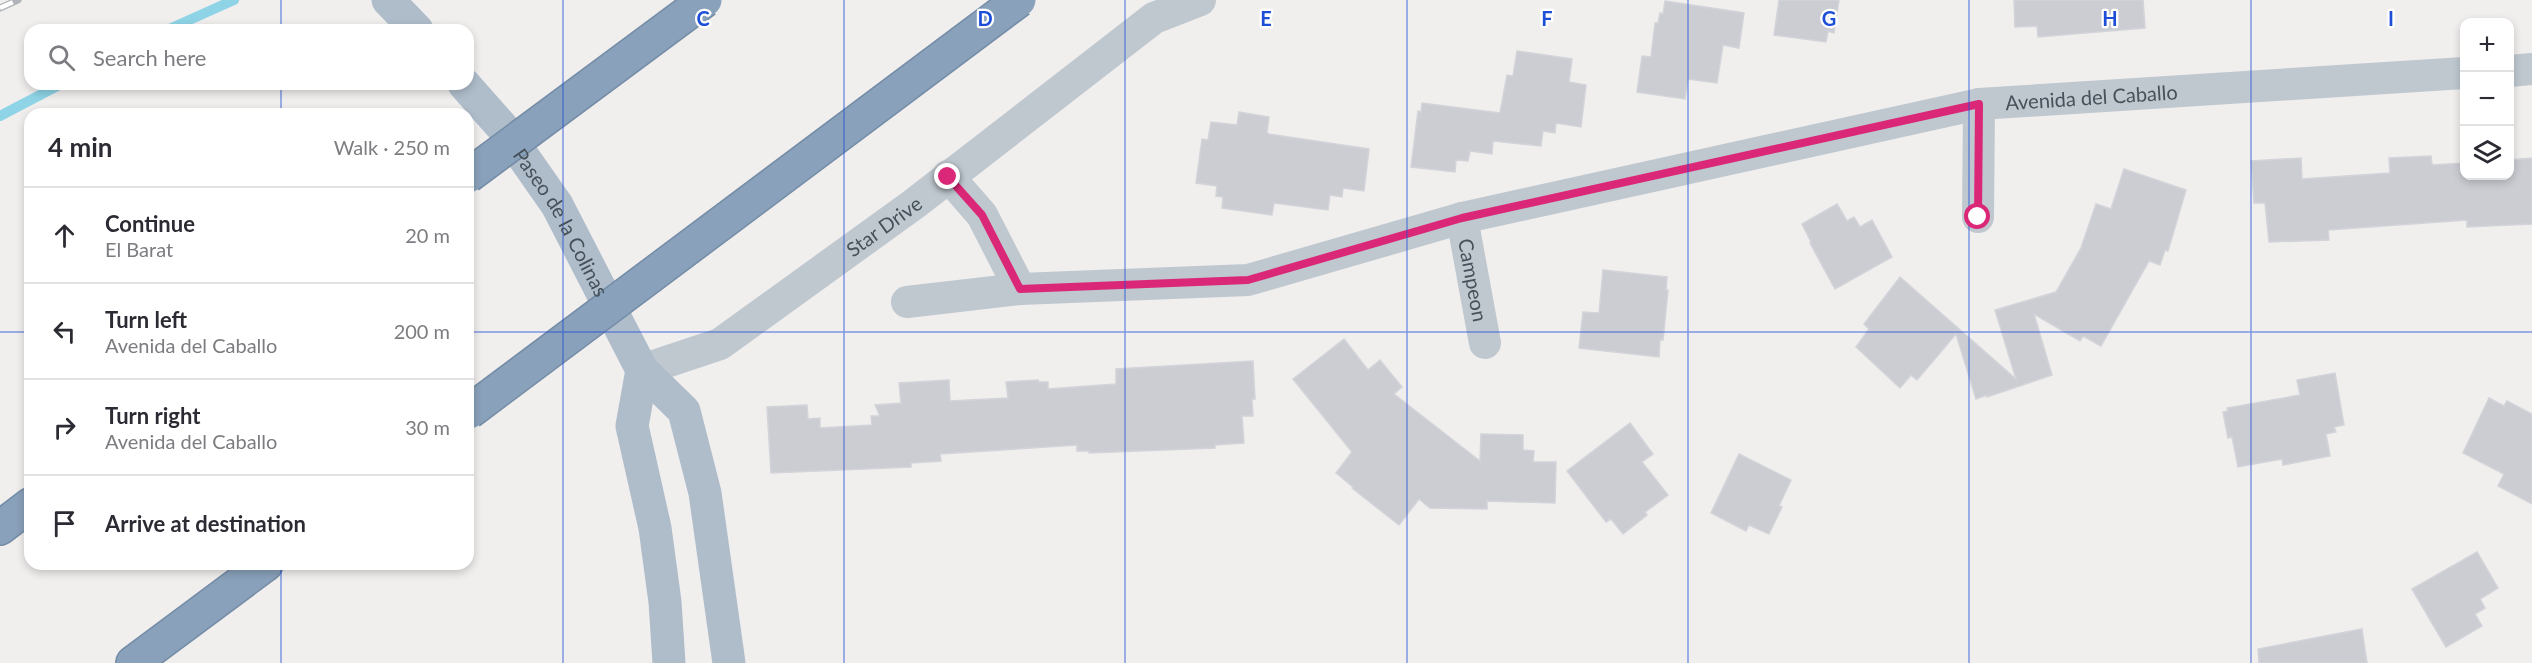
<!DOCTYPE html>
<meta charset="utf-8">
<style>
:root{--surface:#fff;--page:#f7f7f7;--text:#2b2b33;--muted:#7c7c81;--line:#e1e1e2}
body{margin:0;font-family:Lato,sans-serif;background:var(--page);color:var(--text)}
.controls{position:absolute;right:18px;top:18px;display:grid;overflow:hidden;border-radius:12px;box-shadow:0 3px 9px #0003}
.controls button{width:54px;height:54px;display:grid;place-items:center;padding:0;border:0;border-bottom:2px solid var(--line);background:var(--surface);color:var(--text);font:30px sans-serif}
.stop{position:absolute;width:18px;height:18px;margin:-14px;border:4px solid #db2777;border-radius:50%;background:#fff}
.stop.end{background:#db2777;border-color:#fff;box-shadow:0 2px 6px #0008}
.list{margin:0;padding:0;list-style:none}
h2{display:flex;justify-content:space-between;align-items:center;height:78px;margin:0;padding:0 24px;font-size:26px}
h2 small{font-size:20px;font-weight:400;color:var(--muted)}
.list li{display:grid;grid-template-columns:39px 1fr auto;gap:18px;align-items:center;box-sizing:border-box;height:96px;padding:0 24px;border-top:2px solid var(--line)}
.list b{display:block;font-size:22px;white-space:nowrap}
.list p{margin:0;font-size:20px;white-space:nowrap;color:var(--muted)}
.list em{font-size:20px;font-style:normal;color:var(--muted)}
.icon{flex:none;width:33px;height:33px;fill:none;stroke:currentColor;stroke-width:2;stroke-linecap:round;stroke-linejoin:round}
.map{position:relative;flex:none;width:2532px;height:663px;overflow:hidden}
.search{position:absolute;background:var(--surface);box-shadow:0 3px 9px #0003;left:24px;top:24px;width:450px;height:66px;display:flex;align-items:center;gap:15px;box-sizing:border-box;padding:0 21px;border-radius:18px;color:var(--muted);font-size:22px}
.panel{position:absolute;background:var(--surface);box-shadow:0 3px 9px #0003;left:24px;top:108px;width:450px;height:462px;border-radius:18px}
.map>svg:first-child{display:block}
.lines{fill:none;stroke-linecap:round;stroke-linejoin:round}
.stream{stroke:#8ed4e6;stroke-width:10}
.building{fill:#cbcdd3;stroke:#d2d4d9;stroke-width:1.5}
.highway-casing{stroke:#748ca6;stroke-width:36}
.minor{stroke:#bfc8cf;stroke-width:32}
.major{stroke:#afbdcb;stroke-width:33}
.highway{stroke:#89a1ba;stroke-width:33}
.rail-casing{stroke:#b1b4b8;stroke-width:7}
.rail{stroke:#fff;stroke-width:4.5;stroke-dasharray:14;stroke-linecap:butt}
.highway-bridge-casing{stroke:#748ca6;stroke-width:36;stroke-linecap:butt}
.highway-bridge{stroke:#89a1ba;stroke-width:33}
.route{stroke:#db2777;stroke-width:8}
.grid{fill:none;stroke:#1d4ed8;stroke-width:1.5;stroke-opacity:0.55}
.labels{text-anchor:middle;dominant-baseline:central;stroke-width:4.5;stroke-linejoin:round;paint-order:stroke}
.street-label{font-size:20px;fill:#47515a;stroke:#fff}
.grid-label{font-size:20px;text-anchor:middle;font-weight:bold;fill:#1d4ed8;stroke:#fff;stroke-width:4.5;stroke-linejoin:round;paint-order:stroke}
</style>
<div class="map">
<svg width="2532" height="663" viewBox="0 0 2532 663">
<rect width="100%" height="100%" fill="#f1eeee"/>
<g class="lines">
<g class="stream">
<path d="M167,30L234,0"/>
<path d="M0,116L61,84"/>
</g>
</g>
<g class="building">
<path d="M1779,0H1839L1834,33L1828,31L1826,42L1774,35Z"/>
<path d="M2014,0H2143L2145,28L2038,37L2037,26L2015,27Z"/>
<path d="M1665,1L1744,13L1739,48L1723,45L1717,83L1688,79L1685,99L1637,92L1642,56L1651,57L1655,23H1658L1660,13L1663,14Z"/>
<path d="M1517,51L1572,59L1569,82L1586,85L1581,127L1556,123L1555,133L1543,131L1541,146L1493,141L1492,154L1470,151L1468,161L1456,160L1455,172L1411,167L1418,111L1421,112L1422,103L1500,113L1507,75L1513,76Z"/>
<path d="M1239,112L1269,117L1267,133L1269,134L1369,149L1364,191L1343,188L1342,197L1330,195L1328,210L1274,203L1272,215L1222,208L1223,197L1216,196L1217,186L1196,183L1202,139L1208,140L1211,122L1237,125Z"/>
<path d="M2431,156L2432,165L2464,163V176H2510V160L2532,158V224L2467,227V220L2328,230L2329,240L2269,242L2265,203H2254L2251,161L2301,158L2302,179L2390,173L2389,158Z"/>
<path d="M2124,169L2186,190L2168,251L2165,250L2160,265L2149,261L2101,346L2083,336L2080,341L2034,314L2052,375L1987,397V395L1976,399L1956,334L1917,380L1911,375L1900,388L1856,347L1869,329L1864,324L1900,277L2016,379L1995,310L2056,292L2081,248L2096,204L2111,209Z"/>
<path d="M1837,204L1847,221L1854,217L1860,227L1872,220L1892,257L1835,289L1810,243L1811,242L1802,224Z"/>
<path d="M1603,270L1667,277L1666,290H1668L1663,340H1660L1659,357L1579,348L1583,312L1599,313Z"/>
<path d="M1344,339L1368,370L1380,360L1402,387L1394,394L1480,461L1481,434L1523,435V450L1534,451L1533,462H1556L1555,503L1487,501V509L1430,508L1419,499L1399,525L1352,488L1353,487L1336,473L1352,452L1293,379Z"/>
<path d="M1253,361L1255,399H1252L1253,416H1242L1244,443L1215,445V448L1089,453V451H1077V445L940,454L941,461L911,463V467L771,473L767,407L807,405L808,419L820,418V428L872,425L871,416H880L875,405L901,403L899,383L949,380L950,401L1008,398L1006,382L1038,380L1039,382H1048V389L1116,384V369Z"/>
<path d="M2335,373L2344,425L2334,427L2336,432L2326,434L2330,456L2283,465L2282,459L2238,467L2232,437L2228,438L2223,412L2228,411L2227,408L2300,395L2297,380Z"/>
<path d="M2489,398L2504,406L2507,401L2532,414V504L2498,486L2504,474L2463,453Z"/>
<path d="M1630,423L1653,454L1642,462L1668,495L1645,512L1647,515L1623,534L1611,519L1606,522L1567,471Z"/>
<path d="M1739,454L1791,480L1779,506L1782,507L1769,534L1749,525L1746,531L1711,513Z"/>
<path d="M2477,552L2498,588L2480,599L2485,608L2475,614L2482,626L2446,647L2412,589Z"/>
<path d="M2362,629L2367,663H2259L2258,649Z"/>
</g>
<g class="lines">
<defs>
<g id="highway">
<path d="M0,528L30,505"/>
<path d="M133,663L266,564"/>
</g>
</defs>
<use href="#highway" class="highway-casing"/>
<g class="minor">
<path d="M2510,71L2532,69"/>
<path id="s1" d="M948,176L982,215L1020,289L1248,280L1462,218L1979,104L2464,73"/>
<path d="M1978,217L1979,104"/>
<path id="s2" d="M1462,218L1485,343"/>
<path d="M907,302L1020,289"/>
<path id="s3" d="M642,370L720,344L914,204L1154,18L1200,0"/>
</g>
<g class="major">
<path d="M388,0L417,30"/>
<path id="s4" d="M464,84L503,128L557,205L642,370L684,411L705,493L729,663"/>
<path d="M642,370L632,426L655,528L665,602L669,663"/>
</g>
<use href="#highway" class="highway"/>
<defs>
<path id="rail" d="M0,8L18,0"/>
</defs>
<use href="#rail" class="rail-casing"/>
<use href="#rail" class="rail"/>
<defs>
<g id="highway-bridge">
<path d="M468,176L705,0"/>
<path d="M469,412L1019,0"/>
</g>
</defs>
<use href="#highway-bridge" class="highway-bridge-casing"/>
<use href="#highway-bridge" class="highway-bridge"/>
</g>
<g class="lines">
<path class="route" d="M948,177L982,215L1020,289L1248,280L1462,218L1979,104L1978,217"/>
</g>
<path class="grid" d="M281,0V30M563,0V663M844,0V663M1125,0V663M1407,0V663M1688,0V663M1969,0V663M2251,0V663M281,84V114M0,332H30M468,332H2532M281,564V663"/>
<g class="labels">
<g class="street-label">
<text stroke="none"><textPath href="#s1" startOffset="1228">Avenida del Caballo</textPath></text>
<text stroke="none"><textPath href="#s4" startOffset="170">Paseo de la Colinas</textPath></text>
<text stroke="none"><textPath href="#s3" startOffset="284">Star Drive</textPath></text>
<text stroke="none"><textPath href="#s2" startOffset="63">Campeon</textPath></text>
</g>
</g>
<g class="grid-label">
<text x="703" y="26">C</text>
<text x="985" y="26">D</text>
<text x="1266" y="26">E</text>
<text x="1547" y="26">F</text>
<text x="1829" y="26">G</text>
<text x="2110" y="26">H</text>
<text x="2391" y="26">I</text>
</g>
</svg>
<div class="controls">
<button>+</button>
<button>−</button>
<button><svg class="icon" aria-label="layers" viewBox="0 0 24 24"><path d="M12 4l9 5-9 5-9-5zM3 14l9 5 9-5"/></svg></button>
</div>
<div class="stop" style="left:1978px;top:217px"></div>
<div class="stop end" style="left:948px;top:177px"></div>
<div class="search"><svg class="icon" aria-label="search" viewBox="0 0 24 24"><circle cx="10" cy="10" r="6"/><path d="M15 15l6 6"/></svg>Search here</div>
<section class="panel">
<h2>4 min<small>Walk · 250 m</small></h2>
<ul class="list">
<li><svg class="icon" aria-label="ahead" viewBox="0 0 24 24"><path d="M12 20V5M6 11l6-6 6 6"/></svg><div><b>Continue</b><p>El Barat</p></div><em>20 m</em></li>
<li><svg class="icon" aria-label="left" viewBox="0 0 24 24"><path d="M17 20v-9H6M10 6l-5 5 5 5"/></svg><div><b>Turn left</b><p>Avenida del Caballo</p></div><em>200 m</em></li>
<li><svg class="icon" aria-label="right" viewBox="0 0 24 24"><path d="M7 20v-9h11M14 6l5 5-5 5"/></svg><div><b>Turn right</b><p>Avenida del Caballo</p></div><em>30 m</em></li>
<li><svg class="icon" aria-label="arrive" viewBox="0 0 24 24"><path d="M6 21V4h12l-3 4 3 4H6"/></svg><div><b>Arrive at destination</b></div></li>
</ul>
</section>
</div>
